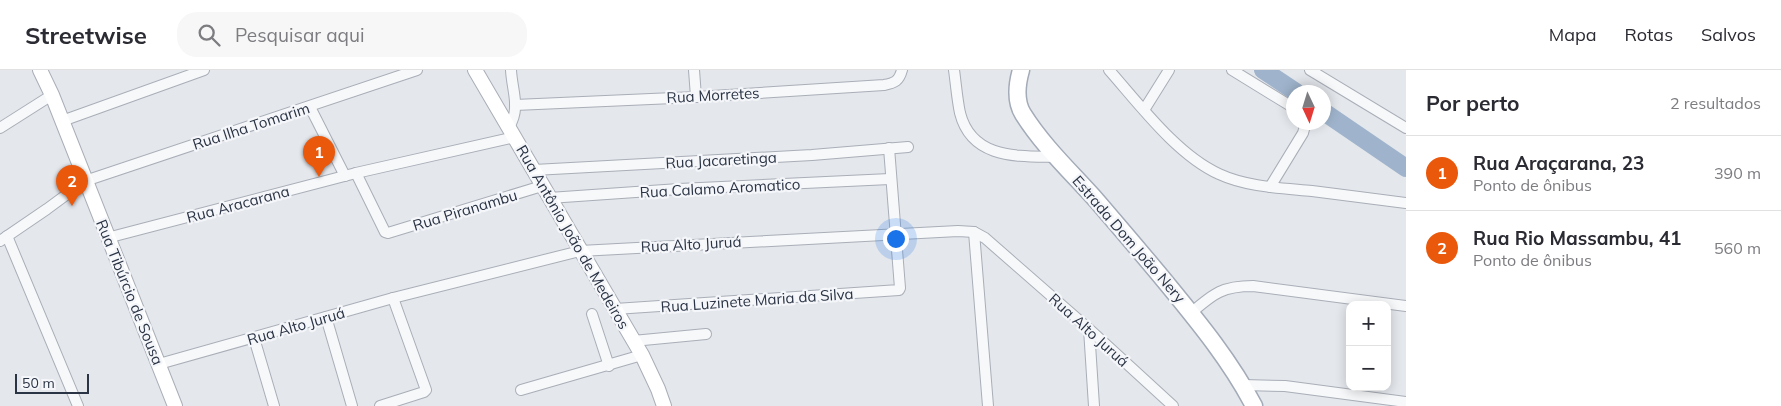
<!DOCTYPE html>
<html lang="pt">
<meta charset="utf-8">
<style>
:root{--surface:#fff;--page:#f7f7f7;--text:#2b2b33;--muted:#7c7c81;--line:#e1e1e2;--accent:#ea580c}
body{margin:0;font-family:Mulish,sans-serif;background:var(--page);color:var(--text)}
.controls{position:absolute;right:15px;bottom:15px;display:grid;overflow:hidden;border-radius:10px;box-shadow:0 2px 12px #0003}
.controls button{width:45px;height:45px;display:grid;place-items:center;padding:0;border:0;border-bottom:1px solid var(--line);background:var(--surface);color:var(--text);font:25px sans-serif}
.compass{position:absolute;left:1286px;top:15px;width:45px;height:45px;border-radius:50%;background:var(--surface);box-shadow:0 2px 12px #0003;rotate:176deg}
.scale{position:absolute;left:15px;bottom:12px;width:74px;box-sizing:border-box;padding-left:5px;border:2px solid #2b3445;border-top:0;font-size:14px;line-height:18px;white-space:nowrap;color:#2b3445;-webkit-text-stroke:4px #f4f6f9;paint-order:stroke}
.you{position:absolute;left:895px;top:168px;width:18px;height:18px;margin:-12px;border:4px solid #fff;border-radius:50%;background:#1a73e8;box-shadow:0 0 0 8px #1a73e833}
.badge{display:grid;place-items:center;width:32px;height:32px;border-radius:50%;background:var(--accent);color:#fff;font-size:16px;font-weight:700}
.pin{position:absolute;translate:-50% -41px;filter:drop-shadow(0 1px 2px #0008)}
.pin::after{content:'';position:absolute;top:26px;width:18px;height:15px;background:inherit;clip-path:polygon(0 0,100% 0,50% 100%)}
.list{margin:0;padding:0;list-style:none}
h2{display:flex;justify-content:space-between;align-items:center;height:65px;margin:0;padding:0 20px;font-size:21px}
h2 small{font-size:16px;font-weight:400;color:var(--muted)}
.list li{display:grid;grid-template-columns:32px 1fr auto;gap:15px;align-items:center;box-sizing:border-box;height:75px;padding:0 20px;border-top:1px solid var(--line)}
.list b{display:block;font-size:19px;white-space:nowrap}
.list p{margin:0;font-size:16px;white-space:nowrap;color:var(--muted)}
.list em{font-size:16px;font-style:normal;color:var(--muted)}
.icon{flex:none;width:28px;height:28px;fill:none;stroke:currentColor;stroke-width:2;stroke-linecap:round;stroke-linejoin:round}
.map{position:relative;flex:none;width:1406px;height:336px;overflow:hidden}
header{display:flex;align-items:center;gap:30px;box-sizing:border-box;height:70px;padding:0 25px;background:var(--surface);border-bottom:1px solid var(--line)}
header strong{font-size:24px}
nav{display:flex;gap:28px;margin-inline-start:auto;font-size:18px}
.search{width:350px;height:45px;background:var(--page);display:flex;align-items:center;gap:12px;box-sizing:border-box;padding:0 18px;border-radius:20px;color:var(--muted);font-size:19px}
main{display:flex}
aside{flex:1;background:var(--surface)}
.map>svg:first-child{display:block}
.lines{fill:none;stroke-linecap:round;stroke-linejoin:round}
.river{stroke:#9fb4cc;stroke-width:18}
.street-casing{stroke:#a9aeb7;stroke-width:12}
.secondary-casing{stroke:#a9aeb7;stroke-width:16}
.primary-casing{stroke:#a3abb8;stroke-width:19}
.street{stroke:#f7f8fa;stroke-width:10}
.secondary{stroke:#fff;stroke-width:14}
.primary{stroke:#fff;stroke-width:16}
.labels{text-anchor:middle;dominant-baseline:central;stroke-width:4.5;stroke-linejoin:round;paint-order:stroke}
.street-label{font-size:15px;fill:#2b3445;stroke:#f4f6f9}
</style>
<header>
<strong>Streetwise</strong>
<div class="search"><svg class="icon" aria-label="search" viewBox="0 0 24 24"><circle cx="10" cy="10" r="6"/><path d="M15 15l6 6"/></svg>Pesquisar aqui</div>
<nav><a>Mapa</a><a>Rotas</a><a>Salvos</a></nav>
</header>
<main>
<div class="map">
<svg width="1406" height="336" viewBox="0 0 1406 336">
<rect width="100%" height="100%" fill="#e4e7ec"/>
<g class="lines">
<g class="river">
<path d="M1263,0L1296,22"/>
<path d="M1324,42L1406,98"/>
</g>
<defs>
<g id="street">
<path d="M694,0L696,27"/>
<path d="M954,0C956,14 957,29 960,43C972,90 1019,86 1057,87"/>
<path d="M1109,0C1139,34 1177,85 1219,104C1247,117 1281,118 1312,121C1343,125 1375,129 1406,133"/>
<path d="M1232,0L1294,38"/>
<path d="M1310,0L1406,58"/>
<path d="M515,35L696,27L884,15C895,13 899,11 902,0"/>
<path d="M310,37L345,106"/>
<path d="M1144,40L1169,0"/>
<path d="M62,51L204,0"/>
<path d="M509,57C521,38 512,21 511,0"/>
<path d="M0,58L52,25"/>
<path d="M534,100L812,85L908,77"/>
<path d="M356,103L385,162L388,163L542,116"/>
<path d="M1270,117L1303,63L1306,52"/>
<path d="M549,128L679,119L890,109"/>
<path d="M974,162L988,336"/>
<path d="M7,166L78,336"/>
<path d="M107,168L356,103L515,67"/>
<path d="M0,171L47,139L85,111L417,0"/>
<path d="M615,239L899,220L900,218L889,78"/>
<path d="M1191,243C1214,223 1223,216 1253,216L1406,236"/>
<path d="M592,244L609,296"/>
<path d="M326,247L352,336"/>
<path d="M1089,259L1094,336"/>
<path d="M254,268L274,336"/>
<path d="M633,271L706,264"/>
<path d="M159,294L393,228L580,181L958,161L974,162L985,168L1089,259L1173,336"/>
<path d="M1243,315L1285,316L1406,332"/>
<path d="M521,320L642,285"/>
<path d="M380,336L424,322L426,320L393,228"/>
</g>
<g id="secondary">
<path d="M40,0L52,25L175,336"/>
<path d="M475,0L642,285L658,319L664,336"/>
</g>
<path id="primary" d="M1021,0C1017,14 1015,31 1023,44C1043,76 1072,103 1097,131C1121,159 1145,187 1168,215C1200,254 1231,292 1254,336"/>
</defs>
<use href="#street" class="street-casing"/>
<use href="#secondary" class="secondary-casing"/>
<use href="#primary" class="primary-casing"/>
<use href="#street" class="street"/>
<use href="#secondary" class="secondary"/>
<use href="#primary" class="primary"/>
</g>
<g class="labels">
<g class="street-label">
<text transform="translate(713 25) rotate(-3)">Rua Morretes</text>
<text transform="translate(251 56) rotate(-18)">Rua Ilha Tomarim</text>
<text transform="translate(721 90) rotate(-3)">Rua Jacaretinga</text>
<text transform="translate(720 118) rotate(-3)">Rua Calamo Aromatico</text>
<text transform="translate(238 134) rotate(-15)">Rua Aracarana</text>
<text transform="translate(465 140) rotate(-17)">Rua Piranambu</text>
<text transform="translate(573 167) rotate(60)">Rua Antônio João de Medeiros</text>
<text transform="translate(1129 169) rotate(49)">Estrada Dom João Nery</text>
<text transform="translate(691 174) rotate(-3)">Rua Alto Juruá</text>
<text transform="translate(130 222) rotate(68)">Rua Tibúrcio de Sousa</text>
<text transform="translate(757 230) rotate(-4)">Rua Luzinete Maria da Silva</text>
<text transform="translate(296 256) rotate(-16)">Rua Alto Juruá</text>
<text transform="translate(1089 260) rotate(42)">Rua Alto Juruá</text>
</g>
</g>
</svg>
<div class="controls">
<button>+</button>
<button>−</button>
</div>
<svg class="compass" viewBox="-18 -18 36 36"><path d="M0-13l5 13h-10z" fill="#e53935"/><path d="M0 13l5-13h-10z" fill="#7c7c81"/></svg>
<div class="scale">50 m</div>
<div class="you"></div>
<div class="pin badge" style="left:319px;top:107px">1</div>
<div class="pin badge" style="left:72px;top:136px">2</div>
</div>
<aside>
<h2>Por perto<small>2 resultados</small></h2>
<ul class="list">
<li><span class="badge">1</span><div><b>Rua Araçarana, 23</b><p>Ponto de ônibus</p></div><em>390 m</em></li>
<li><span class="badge">2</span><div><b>Rua Rio Massambu, 41</b><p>Ponto de ônibus</p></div><em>560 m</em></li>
</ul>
</aside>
</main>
